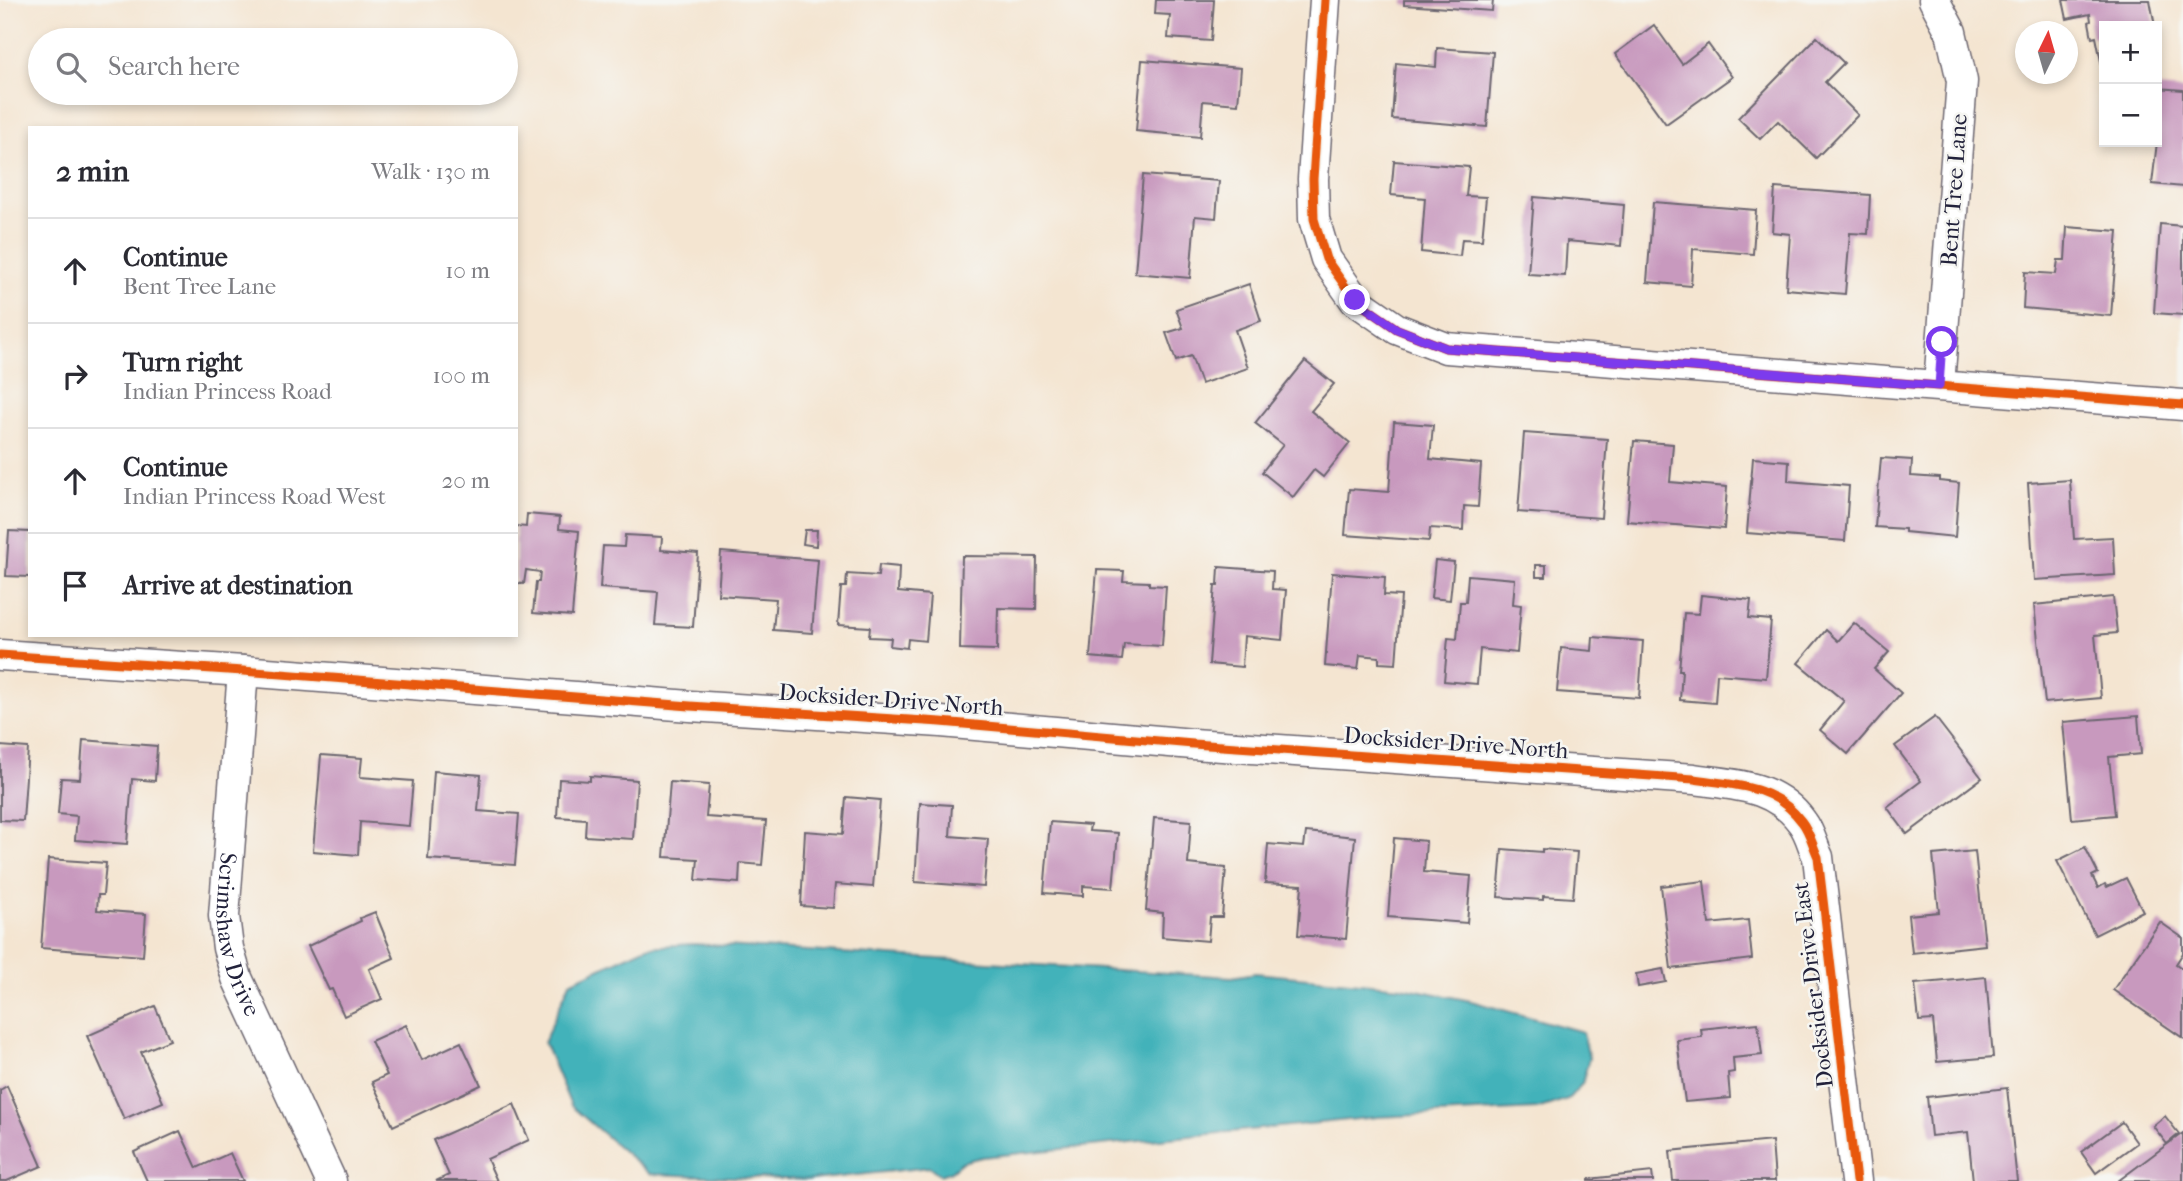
<!DOCTYPE html>
<meta charset="utf-8">
<style>
:root{--surface:#fff;--page:#f7f7f7;--text:#2b2b33;--muted:#7c7c81;--line:#e1e1e2}
body{margin:0;font-family:"IM FELL French Canon",serif;background:var(--page);color:var(--text)}
.controls{position:absolute;right:21px;top:21px;display:grid;overflow:hidden;border-radius:0px;box-shadow:0 4px 10px #0003}
.controls button{width:63px;height:63px;display:grid;place-items:center;padding:0;border:0;border-bottom:2px solid var(--line);background:var(--surface);color:var(--text);font:35px sans-serif}
.compass{position:absolute;left:2015px;top:21px;width:63px;height:63px;border-radius:50%;background:var(--surface);box-shadow:0 4px 10px #0003;rotate:5deg}
.stop{position:absolute;width:21px;height:21px;margin:-16px;border:5px solid #7c3aed;border-radius:50%;background:#fff}
.stop.end{background:#7c3aed;border-color:#fff;box-shadow:0 2px 7px #0008}
.list{margin:0;padding:0;list-style:none}
h2{display:flex;justify-content:space-between;align-items:center;height:91px;margin:0;padding:0 28px;font-size:30px}
h2 small{font-size:23px;font-weight:400;color:var(--muted)}
.list li{display:grid;grid-template-columns:46px 1fr auto;gap:21px;align-items:center;box-sizing:border-box;height:105px;padding:0 28px;border-top:2px solid var(--line)}
.list b{display:block;font-size:26px;white-space:nowrap}
.list p{margin:0;font-size:23px;white-space:nowrap;color:var(--muted)}
.list em{font-size:23px;font-style:normal;color:var(--muted)}
.icon{flex:none;width:38px;height:38px;fill:none;stroke:currentColor;stroke-width:2;stroke-linecap:round;stroke-linejoin:round}
.map{position:relative;flex:none;width:2183px;height:1181px;overflow:hidden}
.search{position:absolute;background:var(--surface);box-shadow:0 4px 10px #0003;left:28px;top:28px;width:490px;height:77px;display:flex;align-items:center;gap:18px;box-sizing:border-box;padding:0 24px;border-radius:38px;color:var(--muted);font-size:26px}
.panel{position:absolute;background:var(--surface);box-shadow:0 4px 10px #0003;left:28px;top:126px;width:490px;height:511px;border-radius:0px}
.map>svg:first-child{display:block}
.water{fill:#42b2ba;stroke:#326a7a;stroke-width:2}
.building{fill:#c899be}
.lines{fill:none;stroke-linecap:round;stroke-linejoin:round}
.minor-casing{stroke:#6c6670;stroke-width:33}
.minor{stroke:#fff;stroke-width:30}
.cycleway-casing{stroke:#f6f6f2;stroke-width:13}
.cycleway{stroke:#e8590c;stroke-width:9}
.route{stroke:#7c3aed;stroke-width:9}
.labels{text-anchor:middle;dominant-baseline:central;stroke-width:5;stroke-linejoin:round;paint-order:stroke}
.street-label{font-size:23px;fill:#22223b;stroke:#f6f6f2}
</style>
<div class="map">
<svg width="2183" height="1181" viewBox="0 0 2183 1181">
<rect width="100%" height="100%" fill="#f6f6f2"/>
<filter id="ink" filterUnits="userSpaceOnUse"><feTurbulence type="fractalNoise" baseFrequency=".0143" numOctaves="2"/><feDisplacementMap in="SourceGraphic" scale="14" xChannelSelector="R" yChannelSelector="G"/><feConvolveMatrix kernelMatrix="1 2 1 2 8 2 1 2 1" color-interpolation-filters="sRGB"/></filter>
<filter id="wash" filterUnits="userSpaceOnUse"><feTurbulence type="fractalNoise" baseFrequency=".00686" numOctaves="4" result="noise"/><feDisplacementMap in="SourceGraphic" scale="28" xChannelSelector="R" yChannelSelector="G"/><feGaussianBlur stdDeviation="1.57" result="paint"/><feColorMatrix in="noise" values="0 0 0 0 0 0 0 0 0 0 0 0 0 0 0 0 0 1.4 0 .05"/><feComposite in="paint" operator="in"/></filter>
<g filter="url(#wash)">
<rect width="100%" height="100%" fill="#f4e5d1"/>
<path class="water" d="M693,944L1232,977L1255,973L1402,987L1471,1001L1583,1032L1589,1058L1582,1084L1568,1099L1537,1109L1378,1117L982,1157L962,1162L951,1171L940,1175L930,1167L811,1180L650,1174L571,1106L544,1042L570,982L647,947Z"/>
<g id="blocks">
<g class="building">
<path d="M1156,0H1214L1211,41L1168,38L1170,15L1155,14Z"/>
<path d="M1404,0H1493L1492,11L1404,5Z"/>
<path d="M2063,0H2150L2155,26H2104L2103,71L2096,37L2092,38L2089,22L2091,21L2090,14L2067,19Z"/>
<path d="M1654,25L1682,64L1708,44L1732,77L1666,124L1615,54Z"/>
<path d="M1817,37L1844,63L1825,82L1858,115L1816,158L1778,121L1760,139L1738,118Z"/>
<path d="M1437,48L1493,52L1487,127L1392,119L1396,63L1436,67Z"/>
<path d="M1142,60L1241,68L1238,104L1203,101L1200,137L1136,131Z"/>
<path d="M2157,88L2183,90V187L2152,184L2157,142Z"/>
<path d="M1394,161L1469,167L1466,196L1486,197L1482,240L1462,239L1460,256L1421,252L1425,198L1391,195Z"/>
<path d="M1143,175L1219,181L1216,218L1195,216L1190,278L1135,273Z"/>
<path d="M1775,188L1870,195L1868,234L1850,233L1845,294L1786,289L1790,234L1772,232Z"/>
<path d="M1534,197L1624,205L1621,246L1567,241L1565,276L1528,274Z"/>
<path d="M1653,202L1756,210L1753,254L1693,249L1691,286L1647,282Z"/>
<path d="M2160,224L2183,226V315L2154,313Z"/>
<path d="M2067,227L2118,231L2111,316L2023,308L2025,272L2056,274L2058,260H2065Z"/>
<path d="M1249,284L1261,321L1235,330L1248,368L1201,384L1191,356L1176,361L1166,333L1183,328L1176,309Z"/>
<path d="M1305,361L1334,384L1311,411L1350,443L1323,477L1314,470L1293,497L1262,472L1283,445L1255,423Z"/>
<path d="M1394,422L1433,425L1430,459L1481,464L1478,507L1464,506L1463,530L1430,528L1429,541L1345,535L1349,489L1389,492Z"/>
<path d="M1524,433L1607,439L1601,518L1518,512Z"/>
<path d="M1634,441L1673,444L1670,482L1727,487L1724,529L1627,521Z"/>
<path d="M1753,458L1789,461L1788,481L1849,486L1845,541L1747,533Z"/>
<path d="M1881,458L1912,460L1911,476L1939,478V481L1959,483L1955,537L1905,532V529L1875,527Z"/>
<path d="M2070,480L2074,539L2113,537L2115,575L2034,580L2028,483Z"/>
<path d="M527,514L560,517L559,529L579,531L572,616L533,613L536,582H539L540,572L526,570L524,584L516,583V526L526,527Z"/>
<path d="M805,530H817L816,546L803,544Z"/>
<path d="M9,531L30,532V577L6,576Z"/>
<path d="M625,535L662,537L661,550L698,553L693,627L655,625L658,592L600,588L603,546L624,547Z"/>
<path d="M721,552L818,560L812,633L773,630L776,599L718,595Z"/>
<path d="M962,556L1037,557L1036,609L998,608L997,650L960,649Z"/>
<path d="M1435,560L1454,562L1450,600L1431,598Z"/>
<path d="M879,565L899,567L898,592L930,595L926,641L908,639L907,648L890,646L891,638L869,637L870,627L838,625L841,587H846L847,574L878,576Z"/>
<rect x="1536" y="565" width="10" height="12"/>
<path d="M1219,567L1273,571L1272,589L1286,590L1282,640L1244,636L1242,667L1209,664L1215,585H1218Z"/>
<path d="M1097,570L1124,571L1123,581L1149,582V585L1166,586L1162,646L1124,644L1122,660L1090,657Z"/>
<path d="M1332,573L1385,577L1384,595L1401,596L1396,664L1379,663V657L1360,655L1358,669L1325,666Z"/>
<path d="M1468,575L1515,579L1513,604L1521,605L1517,653L1480,649L1477,684L1444,681L1448,638L1457,639L1460,602H1466Z"/>
<path d="M1701,595L1751,600L1749,618L1771,620L1766,678L1717,674L1715,703L1680,700L1682,670H1679L1684,613L1699,614Z"/>
<path d="M2113,597L2117,633L2095,635L2101,698L2045,703L2034,605Z"/>
<path d="M1854,623L1889,652L1874,669L1901,693L1848,754L1820,730L1844,701L1798,663L1826,630L1838,641Z"/>
<path d="M1593,637L1643,641L1639,698L1557,692L1561,648L1592,651Z"/>
<path d="M2138,716L2141,754L2109,757L2115,815L2072,819L2063,722Z"/>
<path d="M1935,717L1982,778L1907,834L1887,807L1921,781L1895,746Z"/>
<path d="M83,740L157,746L155,781L132,779L127,844L75,840L77,816L58,814L61,778L80,779Z"/>
<path d="M0,746L28,748L23,821L0,820Z"/>
<path d="M321,755L362,758L360,777L413,781L409,826L360,822L358,855L313,851Z"/>
<path d="M434,771L481,775L478,811L519,814L515,865L428,859Z"/>
<path d="M590,776L637,780L633,839L585,836L586,819L557,817L559,779L590,781Z"/>
<path d="M670,782L709,785L706,817L766,821L762,865L740,863L739,883L696,880L698,859L664,857Z"/>
<path d="M846,797L880,800L873,887L835,884L833,908L801,906L805,831L843,834Z"/>
<path d="M920,803L952,805L950,836L988,839L984,887L915,882Z"/>
<path d="M1154,818L1191,821L1188,864L1226,868L1222,917H1210L1208,941L1162,937L1163,913L1146,911Z"/>
<path d="M1050,822L1090,825L1089,831L1118,833L1113,888L1083,886V896L1044,893Z"/>
<path d="M1306,832L1355,837L1346,939L1298,935L1302,885L1265,883L1268,844L1304,847Z"/>
<path d="M1394,838L1426,841L1424,872L1471,876L1467,923L1388,917Z"/>
<path d="M2085,847L2098,873L2092,876L2098,888L2105,884L2107,887L2126,878L2143,911L2095,935L2057,861Z"/>
<path d="M1502,849L1542,852V849L1577,852L1573,898L1543,896V900L1498,897Z"/>
<path d="M1975,851L1985,945L1912,953L1908,915L1939,912L1933,855Z"/>
<path d="M48,859L106,863L103,895H98L97,910L146,914L143,956L41,948Z"/>
<path d="M1704,881L1709,924L1748,920L1752,959L1671,969L1661,886Z"/>
<path d="M375,912L394,958L369,969L382,999L344,1016L332,989L329,990L308,946L361,921L360,918Z"/>
<path d="M2160,922L2183,938V953L2176,964L2183,969V1038L2113,990Z"/>
<path d="M1663,969L1666,982L1638,987L1636,974Z"/>
<path d="M1986,977L1993,1057L1937,1062L1933,1020L1919,1021L1915,984Z"/>
<path d="M155,1006L170,1040L141,1052L163,1102L124,1119L87,1036Z"/>
<path d="M1758,1023L1762,1055L1733,1058L1734,1072L1728,1073L1730,1098L1685,1102L1677,1040L1702,1037L1701,1029Z"/>
<path d="M406,1025L422,1060L461,1042L481,1085L393,1126L372,1082L387,1075L371,1041Z"/>
<path d="M7,1086L42,1166L7,1181H0V1090Z"/>
<path d="M2007,1088L2017,1181H1973L1968,1132L1931,1136L1927,1097Z"/>
<path d="M514,1104L529,1140L487,1159L497,1181H436L449,1175L433,1140Z"/>
<path d="M2165,1116L2179,1134L2167,1144L2153,1126Z"/>
<path d="M2122,1122L2137,1143L2096,1173L2081,1152Z"/>
<path d="M180,1131L197,1168L230,1153L243,1181H147L134,1152Z"/>
<path d="M2183,1133V1181H2118L2169,1143Z"/>
<path d="M1772,1141L1775,1181H1673L1670,1151Z"/>
<path d="M1652,1172L1653,1181H1589V1179Z"/>
</g>
</g>
</g>
<g filter="url(#ink)">
<use href="#blocks" fill-opacity="0" stroke="#6c6670" stroke-width="2"/>
<g class="lines">
<defs>
<g id="minor">
<path d="M1325,0L1313,179L1314,219L1326,259L1355,300L1397,329L1446,348L2183,405"/>
<path d="M1934,0L1951,32L1962,81L1939,385"/>
<path d="M0,655L243,671L690,706L941,722L1193,744L1694,779C1736,785 1775,785 1802,822C1810,832 1813,847 1818,857L1856,1181"/>
<path id="s1" d="M243,671L224,916L228,948L237,978L331,1181"/>
</g>
</defs>
<use href="#minor" class="minor-casing"/>
<use href="#minor" class="minor"/>
<defs>
<g id="cycleway">
<path d="M1325,0L1313,179L1314,219L1326,259L1355,300L1397,329L1446,348L2183,405"/>
<path d="M0,655L243,671L690,706L941,722L1193,744L1694,779C1736,785 1775,785 1802,822C1810,832 1813,847 1818,857L1856,1181"/>
</g>
</defs>
<use href="#cycleway" class="cycleway-casing"/>
<use href="#cycleway" class="cycleway"/>
</g>
</g>
<g class="lines" filter="url(#ink)">
<path class="route" d="M1355,300L1397,329L1446,348L1939,386L1942,342"/>
</g>
<g class="labels">
<g class="street-label">
<text transform="translate(1954 190) rotate(-86)">Bent Tree Lane</text>
<text transform="translate(891 700) rotate(4)">Docksider Drive North</text>
<text transform="translate(1456 743) rotate(4)">Docksider Drive North</text>
<text stroke="none"><textPath href="#s1" startOffset="266">Scrimshaw Drive</textPath></text>
<text transform="translate(1813 985) rotate(-97)">Docksider Drive East</text>
</g>
</g>
</svg>
<div class="controls">
<button>+</button>
<button>−</button>
</div>
<svg class="compass" viewBox="-18 -18 36 36"><path d="M0-13l5 13h-10z" fill="#e53935"/><path d="M0 13l5-13h-10z" fill="#7c7c81"/></svg>
<div class="stop" style="left:1942px;top:342px"></div>
<div class="stop end" style="left:1355px;top:300px"></div>
<div class="search"><svg class="icon" aria-label="search" viewBox="0 0 24 24"><circle cx="10" cy="10" r="6"/><path d="M15 15l6 6"/></svg>Search here</div>
<section class="panel">
<h2>2 min<small>Walk · 130 m</small></h2>
<ul class="list">
<li><svg class="icon" aria-label="ahead" viewBox="0 0 24 24"><path d="M12 20V5M6 11l6-6 6 6"/></svg><div><b>Continue</b><p>Bent Tree Lane</p></div><em>10 m</em></li>
<li><svg class="icon" aria-label="right" viewBox="0 0 24 24"><path d="M7 20v-9h11M14 6l5 5-5 5"/></svg><div><b>Turn right</b><p>Indian Princess Road</p></div><em>100 m</em></li>
<li><svg class="icon" aria-label="ahead" viewBox="0 0 24 24"><path d="M12 20V5M6 11l6-6 6 6"/></svg><div><b>Continue</b><p>Indian Princess Road West</p></div><em>20 m</em></li>
<li><svg class="icon" aria-label="arrive" viewBox="0 0 24 24"><path d="M6 21V4h12l-3 4 3 4H6"/></svg><div><b>Arrive at destination</b></div></li>
</ul>
</section>
</div>
